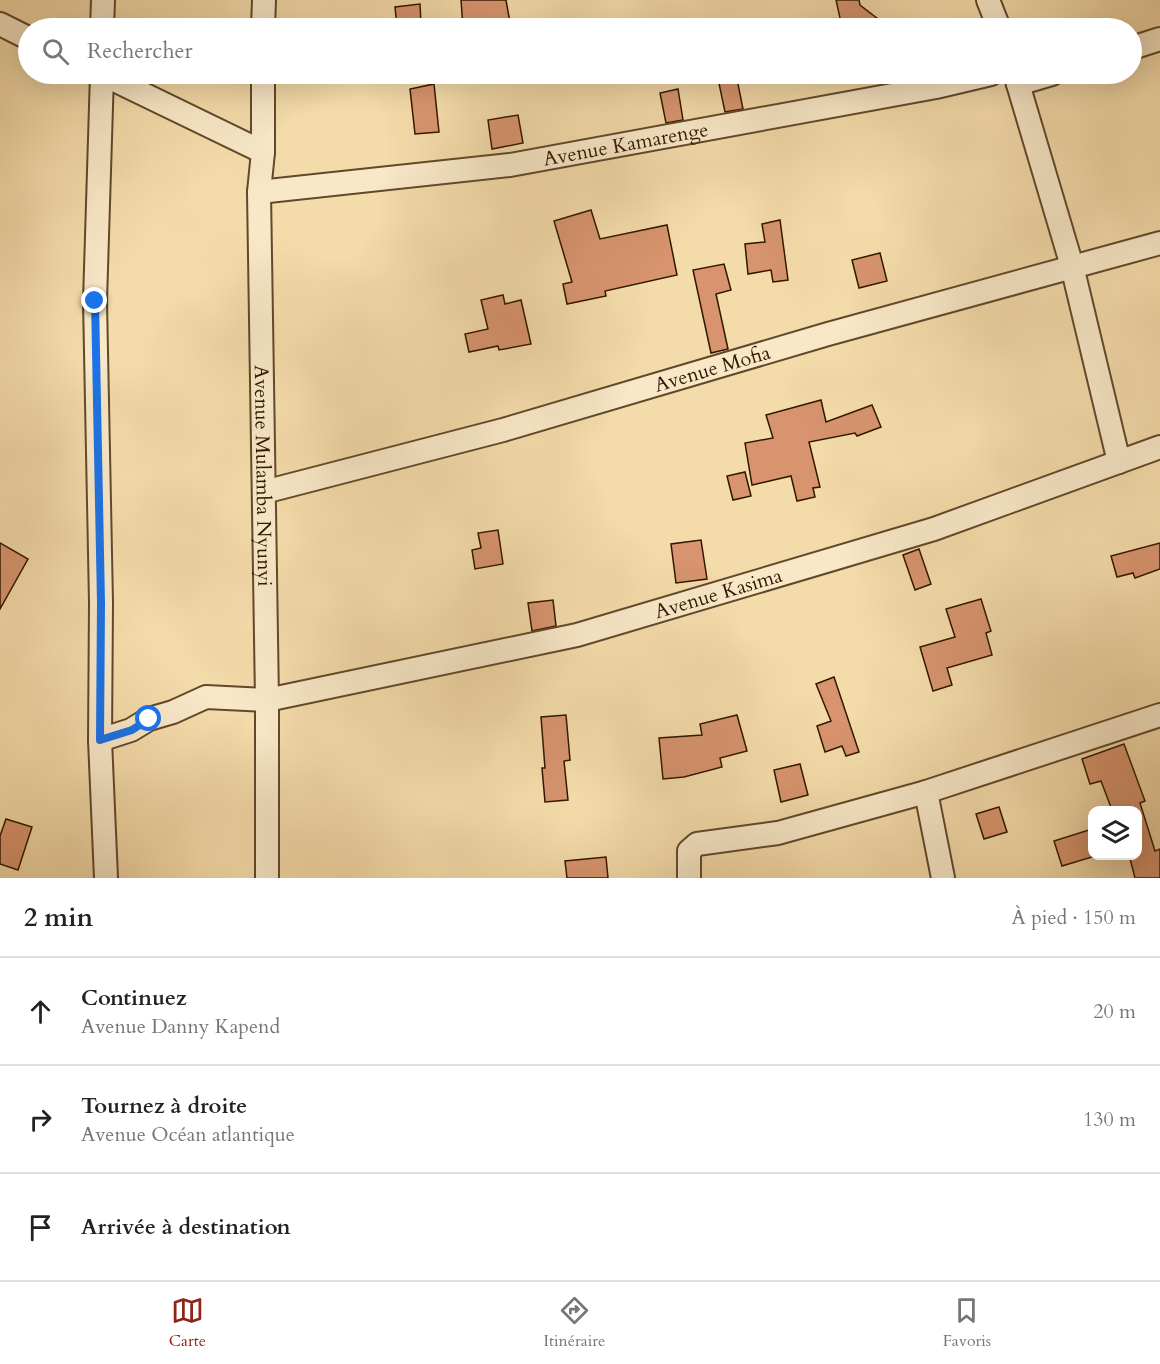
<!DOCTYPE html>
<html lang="fr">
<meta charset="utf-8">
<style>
:root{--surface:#fff;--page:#f2f2f2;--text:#222;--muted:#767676;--line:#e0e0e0;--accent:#8f2418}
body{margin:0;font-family:Cardo,serif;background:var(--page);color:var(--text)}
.controls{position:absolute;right:18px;bottom:18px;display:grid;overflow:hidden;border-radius:12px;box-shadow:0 6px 24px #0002}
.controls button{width:54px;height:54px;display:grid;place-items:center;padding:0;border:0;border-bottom:2px solid var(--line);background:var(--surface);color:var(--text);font:30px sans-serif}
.stop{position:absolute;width:18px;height:18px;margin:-14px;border:4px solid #1a73e8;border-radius:50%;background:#fff}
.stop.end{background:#1a73e8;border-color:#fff;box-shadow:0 2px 6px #0008}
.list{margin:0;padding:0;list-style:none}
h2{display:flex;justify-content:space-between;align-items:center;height:78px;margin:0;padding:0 24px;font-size:26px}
h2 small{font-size:20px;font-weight:400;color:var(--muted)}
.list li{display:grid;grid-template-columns:39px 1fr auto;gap:18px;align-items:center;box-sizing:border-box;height:108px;padding:0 24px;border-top:2px solid var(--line)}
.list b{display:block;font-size:22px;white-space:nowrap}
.list p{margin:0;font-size:20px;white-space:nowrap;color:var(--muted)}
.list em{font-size:20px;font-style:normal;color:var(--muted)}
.icon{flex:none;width:33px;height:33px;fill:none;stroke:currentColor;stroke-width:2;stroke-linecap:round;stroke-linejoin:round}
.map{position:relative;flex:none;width:1160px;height:878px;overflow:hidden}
.search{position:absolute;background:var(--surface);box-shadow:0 6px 24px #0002;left:18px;right:18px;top:18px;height:66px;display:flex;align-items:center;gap:15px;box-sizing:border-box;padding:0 21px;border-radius:33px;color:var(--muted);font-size:22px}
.sheet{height:402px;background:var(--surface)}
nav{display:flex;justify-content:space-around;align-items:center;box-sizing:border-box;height:84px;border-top:2px solid var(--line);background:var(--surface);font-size:16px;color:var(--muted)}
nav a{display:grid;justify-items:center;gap:3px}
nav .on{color:var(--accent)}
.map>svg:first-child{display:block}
.building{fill:#d7946e;stroke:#321700;stroke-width:1.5}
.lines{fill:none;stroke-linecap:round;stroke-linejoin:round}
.minor-casing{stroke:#62482a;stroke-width:26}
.minor{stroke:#f8e8c8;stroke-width:22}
.route{stroke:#1a73e8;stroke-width:8}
.labels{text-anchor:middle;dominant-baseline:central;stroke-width:6;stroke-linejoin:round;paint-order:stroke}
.street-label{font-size:20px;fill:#321700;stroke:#f8e8c8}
</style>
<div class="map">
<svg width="1160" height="878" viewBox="0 0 1160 878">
<rect width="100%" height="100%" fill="#f4dbaa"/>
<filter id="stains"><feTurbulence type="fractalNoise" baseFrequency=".00333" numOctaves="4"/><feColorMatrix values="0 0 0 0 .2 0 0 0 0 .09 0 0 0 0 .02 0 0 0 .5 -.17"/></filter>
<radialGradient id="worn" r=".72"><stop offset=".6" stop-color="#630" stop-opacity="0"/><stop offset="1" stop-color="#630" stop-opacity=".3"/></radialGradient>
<g class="building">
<path d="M461,0H506L511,28H463Z"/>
<path d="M836,0H859L860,5L882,22L842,27Z"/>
<path d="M420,4L421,24L397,26L395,7Z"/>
<path d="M717,74H736L743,109L725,112Z"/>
<path d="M434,84L439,132L415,134L410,89Z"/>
<path d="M678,89L683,120L666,123L660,93Z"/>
<path d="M518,115L523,143L492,149L488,120Z"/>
<path d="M591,210L600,239L667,225L677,275L605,291L606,296L567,304L563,284L572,282L554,221Z"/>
<path d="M780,220L788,280L773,282L771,270L748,274L745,244L765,242L762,224Z"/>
<path d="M880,253L887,281L859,288L852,260Z"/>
<path d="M724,264L731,290L716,294L728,349L711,353L693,270Z"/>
<path d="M503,295L505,304L521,300L531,344L499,350L498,346L469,352L465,334L488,329L481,300Z"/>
<path d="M821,400L826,422L872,405L881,427L857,436L855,433L809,442L820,487L813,488L815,497L797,501L791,476L752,485L745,443L773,438L766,415Z"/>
<path d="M745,472L751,496L733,500L727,476Z"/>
<path d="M498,530L503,564L475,569L472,550L481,548L478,533Z"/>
<path d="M701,540L707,579L676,583L671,544Z"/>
<path d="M0,543L28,559L0,609Z"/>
<path d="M1160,543V569L1135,578L1133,573L1117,577L1111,556Z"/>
<path d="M919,549L931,584L915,590L903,555Z"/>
<path d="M981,599L991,631L986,633L992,655L947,668L952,685L933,691L920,647L955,637L946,609Z"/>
<path d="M553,600L556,626L532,631L528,603Z"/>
<path d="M834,677L859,752L846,756L842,746L825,752L817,726L831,721L816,684Z"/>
<path d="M566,715L570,760L564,761L568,800L545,802L542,768H545L541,717Z"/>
<path d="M737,715L747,751L720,758L722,767L684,777L663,779L659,738L702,735L700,724Z"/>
<path d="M1124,744L1145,801L1140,803L1155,851L1160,849V878H1135L1129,855H1137V810H1112L1101,781L1090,784L1082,759Z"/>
<path d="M800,764L808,795L781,802L774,770Z"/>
<path d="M999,807L1007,832L984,839L976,814Z"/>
<path d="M6,819L32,827L18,870L0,864V836Z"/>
<path d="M1092,829V857L1062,866L1054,841Z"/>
<path d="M606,857L608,878H567L565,861Z"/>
</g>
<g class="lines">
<defs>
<g id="minor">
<path d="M988,0L999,28"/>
<path d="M0,24L28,38"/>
<path d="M102,28L103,0"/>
<path d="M263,28L264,0"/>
<path d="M1132,48L1160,39"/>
<path d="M102,74L95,301L101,603L100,740L106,878"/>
<path d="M102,74L263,152"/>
<path id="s1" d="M263,74V152L259,192L267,700V878"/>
<path d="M1015,74L1072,266L1119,462"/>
<path d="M1018,84L1052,74"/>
<path id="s2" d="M259,192L510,165L936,87L991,74"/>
<path id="s3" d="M264,492L503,430L828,334L1160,243"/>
<path id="s4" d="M100,740L131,730L149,719L173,712L206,697L267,700L577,635L934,529L1160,447"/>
<path d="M926,792L943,878"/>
<path d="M689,878V851L697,844L778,833L926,792L1160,715"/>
</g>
</defs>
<use href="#minor" class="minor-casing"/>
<use href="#minor" class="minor"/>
</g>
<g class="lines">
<path class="route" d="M95,301L101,603L100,740L132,730L149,719"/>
</g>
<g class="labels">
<g class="street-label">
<text stroke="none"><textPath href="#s2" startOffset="370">Avenue Kamarenge</textPath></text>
<text stroke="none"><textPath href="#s3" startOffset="465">Avenue Mofia</textPath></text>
<text stroke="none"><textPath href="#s1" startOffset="402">Avenue Mulamba Nyunyi</textPath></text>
<text stroke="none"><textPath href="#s4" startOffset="640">Avenue Kasima</textPath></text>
</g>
</g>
<rect width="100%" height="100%" filter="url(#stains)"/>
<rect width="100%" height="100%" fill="url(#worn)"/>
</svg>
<div class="controls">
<button><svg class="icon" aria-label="layers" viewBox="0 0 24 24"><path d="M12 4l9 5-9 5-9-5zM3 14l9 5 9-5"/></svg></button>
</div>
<div class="stop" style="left:149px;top:719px"></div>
<div class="stop end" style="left:95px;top:301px"></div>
<div class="search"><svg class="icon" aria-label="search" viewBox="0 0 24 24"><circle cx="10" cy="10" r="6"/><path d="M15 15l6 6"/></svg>Rechercher</div>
</div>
<section class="sheet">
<h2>2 min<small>À pied · 150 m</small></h2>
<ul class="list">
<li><svg class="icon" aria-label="ahead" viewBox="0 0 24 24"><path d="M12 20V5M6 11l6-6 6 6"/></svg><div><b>Continuez</b><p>Avenue Danny Kapend</p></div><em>20 m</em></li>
<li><svg class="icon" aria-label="right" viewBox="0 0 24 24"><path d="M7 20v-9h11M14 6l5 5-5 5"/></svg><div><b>Tournez à droite</b><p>Avenue Océan atlantique</p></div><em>130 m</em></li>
<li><svg class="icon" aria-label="arrive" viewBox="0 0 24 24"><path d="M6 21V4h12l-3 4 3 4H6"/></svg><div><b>Arrivée à destination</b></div></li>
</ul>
</section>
<nav>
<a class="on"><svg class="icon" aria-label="map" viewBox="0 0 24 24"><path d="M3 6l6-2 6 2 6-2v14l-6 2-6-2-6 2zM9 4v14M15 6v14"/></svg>Carte</a>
<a><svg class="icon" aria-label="directions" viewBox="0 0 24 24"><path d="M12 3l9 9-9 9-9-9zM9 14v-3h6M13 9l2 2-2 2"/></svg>Itinéraire</a>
<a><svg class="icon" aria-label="saved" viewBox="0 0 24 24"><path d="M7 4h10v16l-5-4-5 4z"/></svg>Favoris</a>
</nav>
